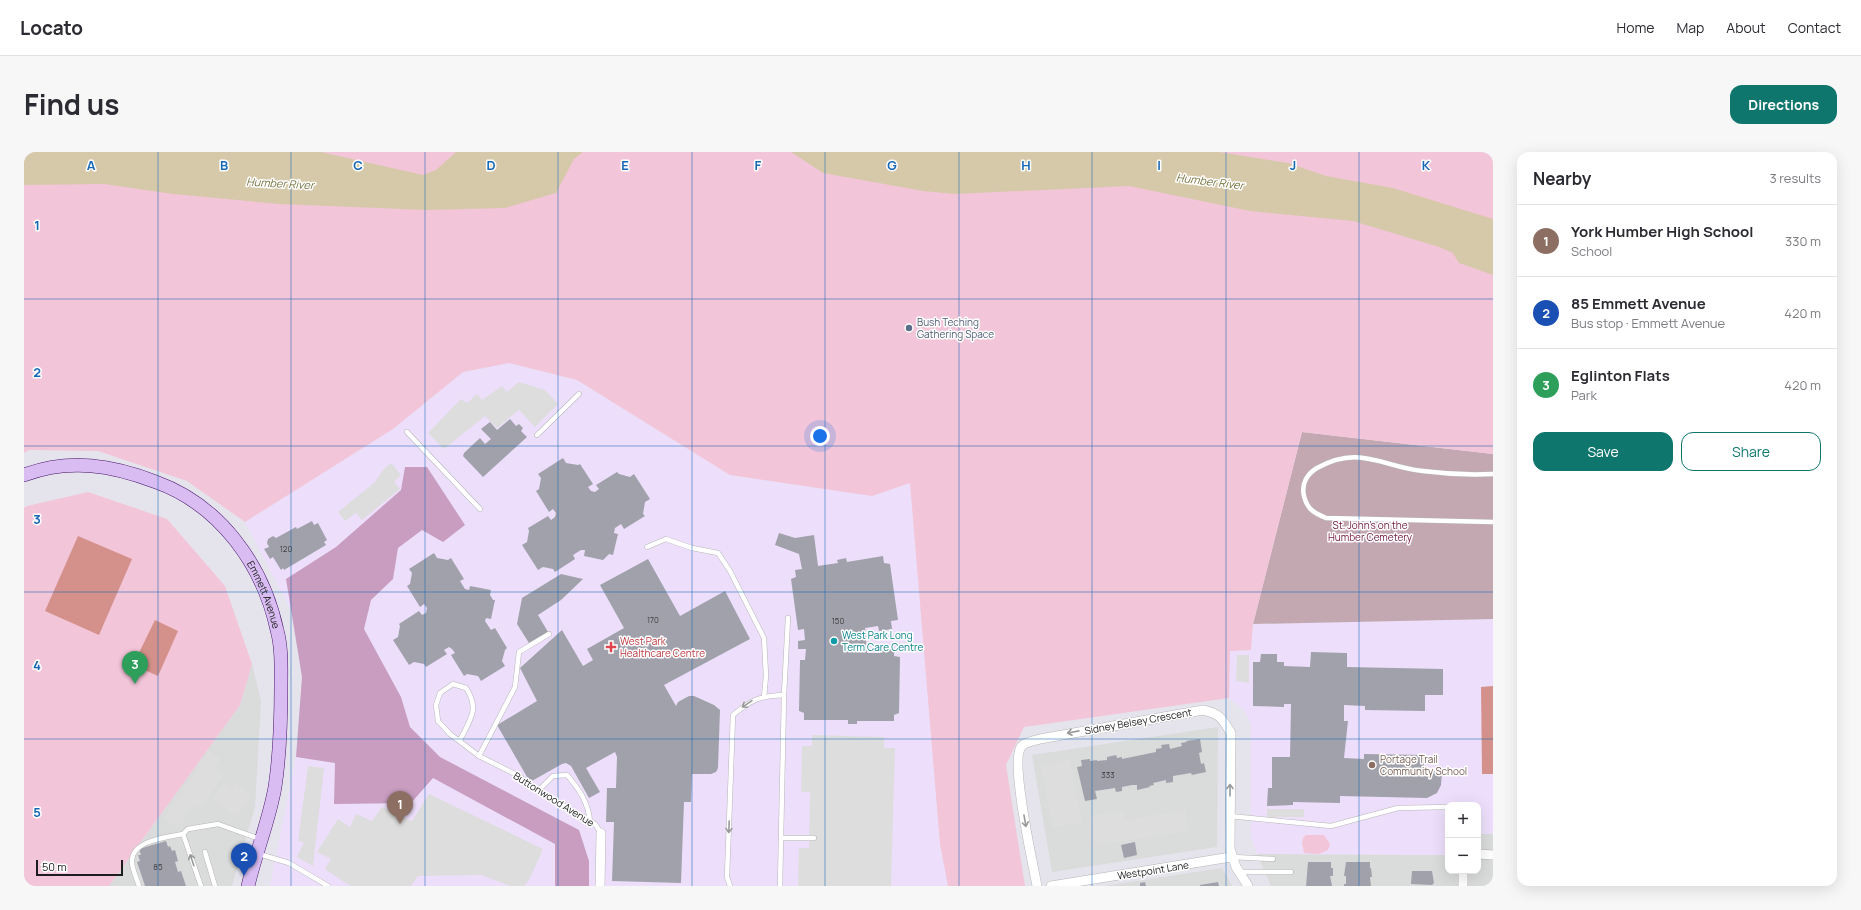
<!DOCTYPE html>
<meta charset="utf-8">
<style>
:root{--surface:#fff;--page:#f7f7f7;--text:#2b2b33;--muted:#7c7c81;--line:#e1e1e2;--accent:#0f766e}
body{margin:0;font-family:Manrope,sans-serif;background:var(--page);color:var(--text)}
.controls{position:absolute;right:12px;bottom:12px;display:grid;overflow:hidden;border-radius:8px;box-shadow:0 4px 16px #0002}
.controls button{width:36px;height:36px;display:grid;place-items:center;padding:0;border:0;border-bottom:1px solid var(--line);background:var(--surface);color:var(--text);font:20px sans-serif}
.scale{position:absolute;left:12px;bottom:10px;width:87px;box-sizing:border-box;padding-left:4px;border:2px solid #1d1d1d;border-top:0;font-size:11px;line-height:14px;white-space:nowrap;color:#1d1d1d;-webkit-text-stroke:3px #fff;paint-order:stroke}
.you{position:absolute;left:796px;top:284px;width:14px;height:14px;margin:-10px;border:3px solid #fff;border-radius:50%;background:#1a73e8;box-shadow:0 0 0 6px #1a73e833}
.badge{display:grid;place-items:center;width:26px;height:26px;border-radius:50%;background:var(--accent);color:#fff;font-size:13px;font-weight:700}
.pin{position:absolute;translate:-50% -33px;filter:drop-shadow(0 1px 2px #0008)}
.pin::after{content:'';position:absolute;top:21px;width:14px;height:12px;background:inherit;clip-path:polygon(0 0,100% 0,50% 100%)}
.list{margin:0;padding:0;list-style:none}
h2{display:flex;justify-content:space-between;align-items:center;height:52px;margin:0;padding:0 16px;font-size:17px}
h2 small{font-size:13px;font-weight:400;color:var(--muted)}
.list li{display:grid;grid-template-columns:26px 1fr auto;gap:12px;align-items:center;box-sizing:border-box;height:72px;padding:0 16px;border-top:1px solid var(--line)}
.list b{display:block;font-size:15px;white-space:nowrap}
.list p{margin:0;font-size:13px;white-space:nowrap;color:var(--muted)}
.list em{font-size:13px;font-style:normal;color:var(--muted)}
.actions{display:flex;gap:8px;padding:12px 16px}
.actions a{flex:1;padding:9px 0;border:1px solid var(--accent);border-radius:12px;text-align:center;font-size:14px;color:var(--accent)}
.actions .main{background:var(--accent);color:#fff}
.map{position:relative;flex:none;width:1469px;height:734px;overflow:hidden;border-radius:12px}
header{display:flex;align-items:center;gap:24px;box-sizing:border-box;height:56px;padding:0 20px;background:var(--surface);border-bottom:1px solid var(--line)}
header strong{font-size:19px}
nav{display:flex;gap:22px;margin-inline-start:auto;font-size:14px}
.intro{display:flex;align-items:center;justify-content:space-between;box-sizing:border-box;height:96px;padding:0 24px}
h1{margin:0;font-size:28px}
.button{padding:10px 18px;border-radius:12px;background:var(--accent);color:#fff;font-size:14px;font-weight:700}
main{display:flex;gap:24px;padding:0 24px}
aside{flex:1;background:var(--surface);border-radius:12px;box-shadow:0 4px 16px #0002}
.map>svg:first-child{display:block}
.residential{fill:#dadbdb}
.education{fill:#eddffb}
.forest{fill:#c89dc0}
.cemetery{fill:#c3a8b2}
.park{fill:#f3c5d9}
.pitch{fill:#d4918b}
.parking{fill:#ddd}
.water{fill:#d6c9a9}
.building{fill:#a0a1ab}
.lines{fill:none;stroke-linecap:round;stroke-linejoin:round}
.lane-casing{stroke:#b6b6b6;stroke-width:5.5}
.street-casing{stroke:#b6b6b6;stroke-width:10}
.secondary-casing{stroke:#441167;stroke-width:14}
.lane{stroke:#fff;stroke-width:4.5}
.street{stroke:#fff;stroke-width:9}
.secondary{stroke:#d9bdf2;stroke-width:13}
.oneway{stroke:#999}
.grid{fill:none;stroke:#1668b4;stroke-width:1;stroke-opacity:0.55}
.service-dot{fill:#5c6f8a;stroke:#fff;stroke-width:1.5}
.culture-dot{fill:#0f9aa8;stroke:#fff;stroke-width:1.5}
.health-dot{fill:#e0444e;stroke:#fff;stroke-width:1.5}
.education-dot{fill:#8d6e63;stroke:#fff;stroke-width:1.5}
.labels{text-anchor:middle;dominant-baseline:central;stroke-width:3;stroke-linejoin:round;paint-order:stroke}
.number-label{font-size:8px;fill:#3e3e40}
.service-label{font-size:10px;fill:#4e5e75;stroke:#fff;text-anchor:start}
.park-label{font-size:10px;fill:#6f183d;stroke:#fff}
.street-label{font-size:10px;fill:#1d1d1d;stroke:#fff}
.culture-label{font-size:10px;fill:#0d838f;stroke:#fff;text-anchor:start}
.health-label{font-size:10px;fill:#be3a42;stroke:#fff;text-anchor:start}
.education-label{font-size:10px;fill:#785e54;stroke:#fff;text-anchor:start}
.water-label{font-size:11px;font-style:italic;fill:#767541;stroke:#fff}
.grid-label{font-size:13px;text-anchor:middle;font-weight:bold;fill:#1668b4;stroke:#fff;stroke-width:3;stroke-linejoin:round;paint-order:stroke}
</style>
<header>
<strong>Locato</strong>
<nav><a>Home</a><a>Map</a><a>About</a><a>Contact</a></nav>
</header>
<div class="intro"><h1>Find us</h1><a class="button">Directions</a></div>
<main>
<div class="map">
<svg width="1469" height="734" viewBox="0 0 1469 734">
<rect width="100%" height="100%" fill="#e5e4ed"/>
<g class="residential">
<path d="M228,512L237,549L231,655L208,734H85L216,553Z"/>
<path d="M1194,575L1193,695L1028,720L1008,603Z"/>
<path d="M1454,682H1469V734H1247L1233,702L1424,703V719H1454Z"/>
<path d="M1198,716L1208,734H1080Z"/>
</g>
<g class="education">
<path d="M485,211L553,228L706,323L848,344L886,331L916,692L924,734H246L272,605L278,525L271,466L221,370L369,277L439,220Z"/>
<path d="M1469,467V682H1454V653H1424V703L1233,702L1227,684V573L1221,559L1205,546L1206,499L1227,498L1229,472Z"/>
</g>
<path class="forest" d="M381,315H403L441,373L419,390L398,378L374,396L369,427L347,448L340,477L377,545L386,575L416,605L555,678L565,709V734H531V692L409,626L387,651L310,652L311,611L272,605L278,525L262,427L312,395L377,338Z"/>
<path class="cemetery" d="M1278,280L1469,302V467L1229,472Z"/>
<g class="park">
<path d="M0,0H1469V302L1278,280L1229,472L1227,498L1206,499L1205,546L1000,575L982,613L1001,734H924L916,692L886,331L848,344L706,323L553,228L485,211L439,220L369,277L221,370L163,329L74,299L5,298L0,301Z"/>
<path d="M64,340L143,367L201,434L228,512L216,553L85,734H0V356L3,354Z"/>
<path d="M1282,683H1300L1306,692L1304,698L1295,702L1280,701L1278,691L1279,686Z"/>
</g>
<g class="pitch">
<path d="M54,384L108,407L75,483L21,459Z"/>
<path d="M131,468L154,479L134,524L109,513Z"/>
<path d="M1469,534V622H1458L1457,535Z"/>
</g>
<g class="parking">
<path d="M495,230L521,238L534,252L511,275L495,258L473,276L461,264L420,297L404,281L437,247L443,251L453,242L458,248L478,234L483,240Z"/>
<path d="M367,311L377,323L370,330L376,337L338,368L332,361L321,369L314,360L350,331L359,318Z"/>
<path d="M1213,503H1225V531L1212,529Z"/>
<path d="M788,583L860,585V596H871L867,734H774L775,696H785L786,640H777L778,594H788Z"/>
<path d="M184,599L197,607L190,617L199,623L177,656L170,652L154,676L140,666Z"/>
<path d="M1046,607L1058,670L1029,676L1017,613Z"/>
<path d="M284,614L300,616L289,714L273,705L280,690L274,689Z"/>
<path d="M199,631L208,637L211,632L227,643L214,664L188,648Z"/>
<path d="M405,642L519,697L505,728L500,734H486L457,723L394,724L387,734H326L301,717L307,707L293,700L314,667L326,675L332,662L348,669L358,655L388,669Z"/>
<rect x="1243" y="657" width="37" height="8"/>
<path d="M1161,658L1164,679L1070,694L1065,664L1099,659L1101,668Z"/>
</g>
<g class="water">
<path d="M0,0H297L399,23L412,18L432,0H559L550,7L532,41L481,56L403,58L255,52L149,42L80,32L0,33Z"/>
<path d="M767,0H1195L1264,11L1302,24L1369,36L1469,67V123L1435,111L1429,101L1415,95L1329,69L1226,59L1105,34L931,42L899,39L799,21Z"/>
</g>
<g class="building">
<path d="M486,267L492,274L495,272L499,276L497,279L503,285L459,325L439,304L440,301L456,286L461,292L467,287L457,277L466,270L473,278Z"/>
<path d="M539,306L542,311L554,313L556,312L569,332L564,335L567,339L571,340L575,337L572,333L593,320L595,322L606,325L610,322L626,347L621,350L619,362L621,364L600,377L597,372L591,376L590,381L594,382L589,403L585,402L579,408L560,404L561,398H557L549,403L551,407L531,420L529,417L519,415L514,418L498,393L503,390L505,379L504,376L524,364L527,368L531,365L532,361L529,357L525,360L512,339L515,337L517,326L514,322Z"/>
<path d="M288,369L290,373L294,371L303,388L300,390L302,393L260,418L259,416L257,418L249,405L246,407L240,397L245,395L243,391L244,387L249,384L252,386L272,375L273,377Z"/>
<path d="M755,381L771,386L790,383L794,414L814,411L813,408L822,406L823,410L859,404L860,411L866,412L874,468L867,469L868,477L855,479L854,474L841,476L843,501H856V497H870V504L876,505L875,561L870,563V569H833V572H824V568H780V561L775,559L776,508H781L782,497H774V489L781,488L780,477L774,478L767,427L772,425L771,418L778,417L775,402L751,393Z"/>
<path d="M410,401L413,406L424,408L427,406L440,427L436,429L441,437L445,438L446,434L467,438L466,443L469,448H471L467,467L462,466L461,469L467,478L471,476L483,496L481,498L478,509L481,514L457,529L454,524L443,522L440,524L427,503L431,501L428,497L425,495L420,498L423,502L402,515L400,512L390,510L385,513L369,488L374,485L376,474L375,472L395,459L398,463L402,461L403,456L400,452L396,455L383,434L386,432L388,421L385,417Z"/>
<path d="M624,407L656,464L701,439L726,487L640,533L652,554L654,550L665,544H670L690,553L696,558L694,616L692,620L687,622H668L667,650H660L657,731L588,729L590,670H582L583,636H592L593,605L591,600L562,616L576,640L565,646L547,614L542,611L538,612L506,630L473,573L513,549L496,516L538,478L559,514L569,508L563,497L600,476L576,433Z"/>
<path d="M537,422L559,427L537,448L514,463L524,480L505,491L493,472L498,446Z"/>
<path d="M1287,500L1323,501V515L1419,517V543H1401V559L1341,558V554L1320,553V569H1324L1320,606L1340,607V602L1400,603V619H1418L1417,633L1413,641L1403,646L1316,644V651L1269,650V653L1243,654L1244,636H1248V605H1266L1267,552H1260V555L1229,554V510H1236L1237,502H1253V510H1260V514L1286,515Z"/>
<path d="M1176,587L1178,600L1175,601L1177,612L1180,611L1182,620L1168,623L1167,621L1149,624V630L1142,631V628L1129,631L1130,633L1125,634L1126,635L1113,638V633H1108L1098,635V639L1092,640L1091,636L1071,639L1073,647L1061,649L1053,615L1058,614L1057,608L1066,607V609L1073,608V609L1083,608V605L1092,603L1093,606L1098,605V607L1132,600V597L1138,596L1137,593L1145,592L1146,597L1158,594L1157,591L1163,590L1162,589Z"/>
<path d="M142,689L144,695L146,694L148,699L151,698L154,709L151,710L154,720L157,719L162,734H121L113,710L116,709L114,703H117L115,697Z"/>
<path d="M1111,690L1113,703L1100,706L1097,693Z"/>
<path d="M1284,710H1307V716H1309V724H1306L1308,734H1282Z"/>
<path d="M1322,710H1346V716H1347L1348,725H1346L1347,734H1320V732H1322V724H1320Z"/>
<path d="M1388,719H1408L1410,731L1408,733L1387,732Z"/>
<path d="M1121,730L1122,734H1116V731Z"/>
<path d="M1194,730L1195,734H1176V733Z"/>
</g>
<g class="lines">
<defs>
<g id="lane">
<path d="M383,280L456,357"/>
<path d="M513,283L555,242"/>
<path d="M1469,322C1446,323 1422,322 1399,319C1358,315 1336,292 1293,316C1283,322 1277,332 1280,344C1283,357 1290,361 1302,366L1469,370"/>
<path d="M623,395L642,387L668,396L694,401L706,419L740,486L742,524L740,545"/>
<path d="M436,588C446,568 456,557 442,536L429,532L416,541L412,553L414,569L426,582L455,604L495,624L514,639L571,672L577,681"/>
<path d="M455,604L491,535L495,500L525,482"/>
<path d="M514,639L529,624L543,623C555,637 564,650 566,669"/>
<path d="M1206,664L1307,674L1374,656L1424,655"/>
<path d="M159,682L177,734"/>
<path d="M757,686H790"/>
<path d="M181,700L191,734"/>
<path d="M235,702L265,711L304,734"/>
<path d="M1208,705L1249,707"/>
<path d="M1215,720H1267"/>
<path d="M115,734C113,727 108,717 108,710C107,688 144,685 159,682L164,677L194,672L236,687"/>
<path d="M706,734L703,725L709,563C727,548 735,544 760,543"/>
<path d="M756,734L760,543L764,466"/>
</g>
<g id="street">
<path d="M1454,702L1469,703"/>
<path d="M576,734L577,681"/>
<path d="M1013,734C1009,712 986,610 997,595C1000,590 1010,589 1016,587L1179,558C1197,562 1198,567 1207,581L1206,697L1212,715L1224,734"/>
<path d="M1027,734L1207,705"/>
<path d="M1439,734V719"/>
</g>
<g id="secondary">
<path id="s1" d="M0,323C45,306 88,313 132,330C196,353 239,413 253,478C258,496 257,516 257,535C257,568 256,602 251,635C245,669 232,700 224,734"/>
</g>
</defs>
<use href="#lane" class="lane-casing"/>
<use href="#street" class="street-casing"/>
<use href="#secondary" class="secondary-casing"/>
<use href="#lane" class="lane"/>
<use href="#street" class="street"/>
<use href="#secondary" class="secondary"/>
</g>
<defs><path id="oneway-shaft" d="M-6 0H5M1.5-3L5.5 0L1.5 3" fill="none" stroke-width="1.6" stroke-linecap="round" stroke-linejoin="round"/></defs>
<g class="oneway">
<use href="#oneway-shaft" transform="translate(723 552) rotate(146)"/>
<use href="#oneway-shaft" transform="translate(1049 580) rotate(169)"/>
<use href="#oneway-shaft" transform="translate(1206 638) rotate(-90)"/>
<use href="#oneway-shaft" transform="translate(1001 669) rotate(80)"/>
<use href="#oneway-shaft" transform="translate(705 675) rotate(92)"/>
<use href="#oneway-shaft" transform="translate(168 708) rotate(-108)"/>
</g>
<path class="grid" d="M134,0V734M267,0V734M401,0V734M534,0V734M668,0V734M801,0V734M935,0V734M1068,0V734M1202,0V734M1335,0V734M0,147H1469M0,294H1469M0,440H1469M0,587H1469"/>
<circle class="service-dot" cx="885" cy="176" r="4"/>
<circle class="culture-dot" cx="810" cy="489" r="4"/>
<path class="health-dot" d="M585 489h4v4h4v4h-4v4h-4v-4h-4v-4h4z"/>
<circle class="education-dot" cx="1348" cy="613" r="4"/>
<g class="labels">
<g class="number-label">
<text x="262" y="396">120</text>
<text x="629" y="467">170</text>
<text x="814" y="468">150</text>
<text x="1084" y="622">333</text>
<text x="134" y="714">85</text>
</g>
<g class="service-label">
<text x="893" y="170">Bush Teching<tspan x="893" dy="12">Gathering Space</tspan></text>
</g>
<g class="park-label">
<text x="1346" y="373">St. John's on the<tspan x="1346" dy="12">Humber Cemetery</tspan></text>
</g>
<g class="street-label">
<text stroke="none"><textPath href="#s1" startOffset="297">Emmett Avenue</textPath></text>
<text transform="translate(1114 569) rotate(-10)">Sidney Belsey Crescent</text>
<text transform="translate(530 647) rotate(32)">Buttonwood Avenue</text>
<text transform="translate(1129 718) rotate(-9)">Westpoint Lane</text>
</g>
<g class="culture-label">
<text x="818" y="483">West Park Long<tspan x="818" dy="12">Term Care Centre</tspan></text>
</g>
<g class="health-label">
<text x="596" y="489">West Park<tspan x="596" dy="12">Healthcare Centre</tspan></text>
</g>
<g class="education-label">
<text x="1356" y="607">Portage Trail<tspan x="1356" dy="12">Community School</tspan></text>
</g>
<g class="water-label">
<text transform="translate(1186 29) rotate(7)">Humber River</text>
<text transform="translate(256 31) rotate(3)">Humber River</text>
</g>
</g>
<g class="grid-label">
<text x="67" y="18">A</text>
<text x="200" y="18">B</text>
<text x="334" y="18">C</text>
<text x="467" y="18">D</text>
<text x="601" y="18">E</text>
<text x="734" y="18">F</text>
<text x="868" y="18">G</text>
<text x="1002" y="18">H</text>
<text x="1135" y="18">I</text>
<text x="1269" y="18">J</text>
<text x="1402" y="18">K</text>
<text x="13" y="78">1</text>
<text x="13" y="225">2</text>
<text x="13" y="372">3</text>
<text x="13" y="518">4</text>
<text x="13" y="665">5</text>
</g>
</svg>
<div class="controls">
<button>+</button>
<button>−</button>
</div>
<div class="scale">50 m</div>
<div class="you"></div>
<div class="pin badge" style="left:376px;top:672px;background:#8d6e63">1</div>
<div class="pin badge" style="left:220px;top:724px;background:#1a4fb4">2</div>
<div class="pin badge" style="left:111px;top:532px;background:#2e9e5b">3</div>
</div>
<aside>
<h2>Nearby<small>3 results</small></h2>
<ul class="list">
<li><span class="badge" style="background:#8d6e63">1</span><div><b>York Humber High School</b><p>School</p></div><em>330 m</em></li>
<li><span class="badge" style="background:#1a4fb4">2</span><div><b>85 Emmett Avenue</b><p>Bus stop · Emmett Avenue</p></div><em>420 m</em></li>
<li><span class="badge" style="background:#2e9e5b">3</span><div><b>Eglinton Flats</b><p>Park</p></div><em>420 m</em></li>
</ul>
<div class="actions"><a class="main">Save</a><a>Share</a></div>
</aside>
</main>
